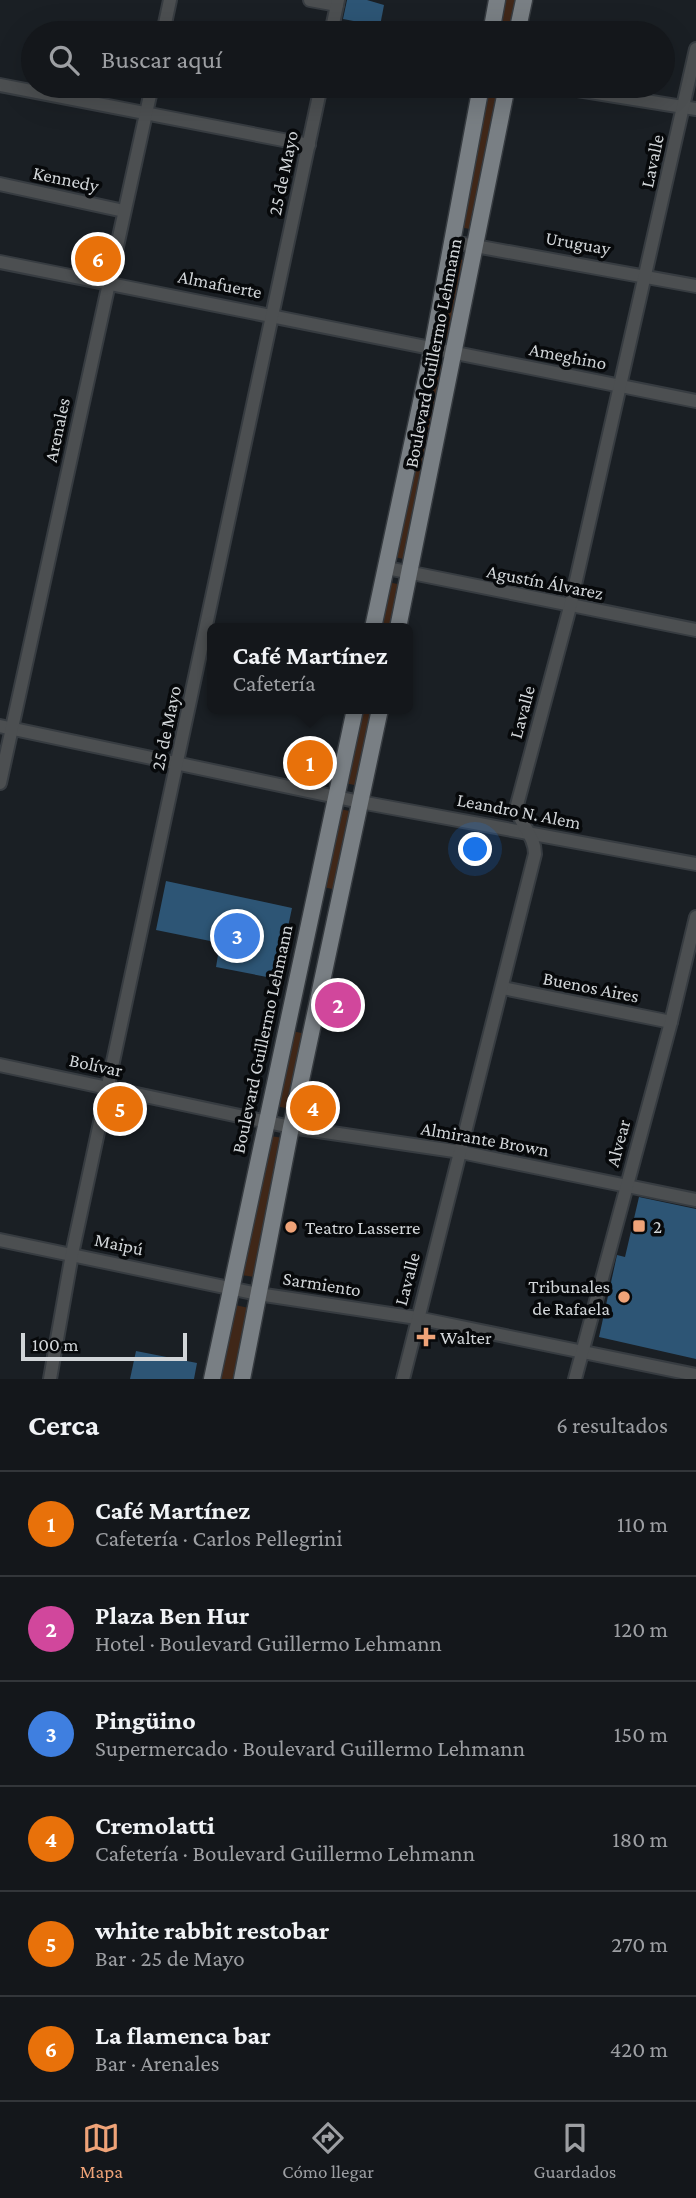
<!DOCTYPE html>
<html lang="es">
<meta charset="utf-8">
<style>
:root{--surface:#14171b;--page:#212428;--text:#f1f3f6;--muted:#9d9fa3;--line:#33363a;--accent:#efa378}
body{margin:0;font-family:"Crimson Pro",serif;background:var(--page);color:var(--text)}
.scale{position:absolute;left:21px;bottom:18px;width:166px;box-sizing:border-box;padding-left:7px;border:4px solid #d1d5d8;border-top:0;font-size:19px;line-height:24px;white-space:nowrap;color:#d1d5d8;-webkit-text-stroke:5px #07090b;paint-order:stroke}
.you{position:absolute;left:476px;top:850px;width:24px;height:24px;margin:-18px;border:5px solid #fff;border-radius:50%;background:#1a73e8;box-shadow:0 0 0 10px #1a73e833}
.badge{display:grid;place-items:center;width:46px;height:46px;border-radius:50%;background:var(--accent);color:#fff;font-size:23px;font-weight:700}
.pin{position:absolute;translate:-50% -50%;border:4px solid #fff;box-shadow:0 2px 7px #0006}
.popup{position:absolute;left:207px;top:623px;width:206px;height:91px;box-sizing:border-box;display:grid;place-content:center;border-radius:10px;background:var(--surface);filter:drop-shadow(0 2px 5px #0005);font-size:23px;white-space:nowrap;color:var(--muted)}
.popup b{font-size:26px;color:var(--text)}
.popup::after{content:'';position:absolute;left:50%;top:100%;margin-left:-14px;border:14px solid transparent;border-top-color:var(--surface)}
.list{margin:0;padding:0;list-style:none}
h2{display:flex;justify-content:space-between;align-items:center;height:91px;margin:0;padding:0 28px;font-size:30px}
h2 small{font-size:23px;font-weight:400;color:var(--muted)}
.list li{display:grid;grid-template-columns:46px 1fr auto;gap:21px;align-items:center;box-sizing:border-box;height:105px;padding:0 28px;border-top:2px solid var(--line)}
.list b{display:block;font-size:26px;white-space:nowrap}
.list p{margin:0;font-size:23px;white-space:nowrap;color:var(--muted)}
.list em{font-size:23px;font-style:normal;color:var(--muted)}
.icon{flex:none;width:38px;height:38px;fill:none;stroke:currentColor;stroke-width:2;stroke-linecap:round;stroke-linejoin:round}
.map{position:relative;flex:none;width:696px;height:1379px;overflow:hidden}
.search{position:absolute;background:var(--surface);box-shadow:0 7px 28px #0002;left:21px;right:21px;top:21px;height:77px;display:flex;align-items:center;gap:18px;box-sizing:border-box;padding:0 24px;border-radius:38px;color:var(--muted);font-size:26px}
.sheet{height:721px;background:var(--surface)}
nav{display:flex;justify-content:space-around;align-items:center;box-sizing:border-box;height:98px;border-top:2px solid var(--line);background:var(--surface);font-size:19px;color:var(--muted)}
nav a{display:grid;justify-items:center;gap:4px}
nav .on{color:var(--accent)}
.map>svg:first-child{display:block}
.green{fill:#402718}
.building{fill:#2d5575}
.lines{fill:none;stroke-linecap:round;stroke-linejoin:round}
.minor-casing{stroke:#373c41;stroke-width:16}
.major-casing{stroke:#373c41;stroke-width:19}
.minor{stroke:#4c4f51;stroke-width:12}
.major{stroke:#797f84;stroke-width:16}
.poi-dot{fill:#efa378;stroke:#07090b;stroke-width:2.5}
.labels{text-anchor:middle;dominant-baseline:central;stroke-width:7;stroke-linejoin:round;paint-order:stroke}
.street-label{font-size:19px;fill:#d1d5d8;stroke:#07090b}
.poi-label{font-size:19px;fill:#d1d5d8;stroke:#07090b;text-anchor:start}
</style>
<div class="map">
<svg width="696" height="1379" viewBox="0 0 696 1379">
<rect width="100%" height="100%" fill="#1a1f24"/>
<g class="green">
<path d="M502,0H517L511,33H496Z"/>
<path d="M487,87L501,90L474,230L460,227Z"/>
<path d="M454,258L468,261L452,340L438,337Z"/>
<path d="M434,364L448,366L408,560L394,557Z"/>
<path d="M388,582L402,585L393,628H378Z"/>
<path d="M361,709H375L359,786L345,783Z"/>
<path d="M340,809L354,812L337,890L323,887Z"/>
<path d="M292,1031L306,1034L290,1109L276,1106Z"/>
<path d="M270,1136L284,1138L255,1277L241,1275Z"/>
<path d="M235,1305L249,1308L234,1379H219Z"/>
</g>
<g class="building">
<path d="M347,0H367L384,5L380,26L343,19Z"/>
<path d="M166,881L292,908L277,979L216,967L220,943L156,930Z"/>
<path d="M639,1197L696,1209V1359L599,1337L617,1255L625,1257Z"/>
<path d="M136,1351L197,1363L194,1379H130Z"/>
</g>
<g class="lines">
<defs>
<g id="minor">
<path d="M310,0L337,5"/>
<path d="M163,33L170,0"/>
<path d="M331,33L338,0"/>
<path d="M0,85L309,145"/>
<path d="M553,86L696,109"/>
<path d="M0,184L124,211"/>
<path d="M453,242L696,286"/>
<path d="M0,262C232,307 464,353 696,401"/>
<path d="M387,568L696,630"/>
<path d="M0,726L360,802L696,864"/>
<path d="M0,783L152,86"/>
<path d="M503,988L671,1022"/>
<path d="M0,1065L291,1127L461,1152L696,1200"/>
<path d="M0,1240L258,1294L417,1318L696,1375"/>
<path d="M50,1379L72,1254L321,86"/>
<path d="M403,1379L535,854C535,834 518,824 517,805L570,607L696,49"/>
<path d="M575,1379L671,1022L696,917"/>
</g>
<g id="major">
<path d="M491,33L497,0"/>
<path d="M517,33L524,0"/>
<path d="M373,628L432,350L481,86"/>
<path d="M398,628L507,86"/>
<path d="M212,1379L355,709"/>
<path d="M242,1379L291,1127L380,709"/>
</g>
</defs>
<use href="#minor" class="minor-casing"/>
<use href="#major" class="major-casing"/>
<use href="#minor" class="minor"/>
<use href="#major" class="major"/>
</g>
<g class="poi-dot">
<rect x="632" y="1219" width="14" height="14" rx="3.5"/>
<circle cx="291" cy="1227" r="7"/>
<circle cx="624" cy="1297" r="7"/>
<path d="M422.5 1326.5h7v7h7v7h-7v7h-7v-7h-7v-7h7z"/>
</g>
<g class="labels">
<g class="street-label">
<text transform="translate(652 161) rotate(-78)">Lavalle</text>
<text transform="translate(283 173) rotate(-78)">25 de Mayo</text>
<text transform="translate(66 179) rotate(12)">Kennedy</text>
<text transform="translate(578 243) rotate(10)">Uruguay</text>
<text transform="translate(220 284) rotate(11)">Almafuerte</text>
<text transform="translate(433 353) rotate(-79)">Boulevard Guillermo Lehmann</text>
<text transform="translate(568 356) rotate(11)">Ameghino</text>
<text transform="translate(57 430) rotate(-78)">Arenales</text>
<text transform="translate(545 582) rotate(11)">Agustín Álvarez</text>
<text transform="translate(522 712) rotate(-75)">Lavalle</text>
<text transform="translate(166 728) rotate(-78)">25 de Mayo</text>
<text transform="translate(519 811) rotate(11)">Leandro N. Alem</text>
<text transform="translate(591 987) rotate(11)">Buenos Aires</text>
<text transform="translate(262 1039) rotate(-78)">Boulevard Guillermo Lehmann</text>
<text transform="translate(96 1065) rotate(12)">Bolívar</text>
<text transform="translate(485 1139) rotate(10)">Almirante Brown</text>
<text transform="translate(618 1143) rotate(-75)">Alvear</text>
<text transform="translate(119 1244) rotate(12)">Maipú</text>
<text transform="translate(407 1279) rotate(-75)">Lavalle</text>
<text transform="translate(322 1284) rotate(9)">Sarmiento</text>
</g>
<g class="poi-label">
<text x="653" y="1226">2</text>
<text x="305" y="1227">Teatro Lasserre</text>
<text x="610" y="1286" text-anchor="end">Tribunales<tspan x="610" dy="22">de Rafaela</tspan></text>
<text x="440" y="1337">Walter</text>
</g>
</g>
</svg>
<div class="scale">100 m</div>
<div class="you"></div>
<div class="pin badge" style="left:310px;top:763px;background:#e8710a">1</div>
<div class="popup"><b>Café Martínez</b>Cafetería</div>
<div class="pin badge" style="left:338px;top:1005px;background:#d1479c">2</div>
<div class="pin badge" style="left:237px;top:936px;background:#3f7fe0">3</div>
<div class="pin badge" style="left:313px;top:1108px;background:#e8710a">4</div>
<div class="pin badge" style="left:120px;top:1109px;background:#e8710a">5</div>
<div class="pin badge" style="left:98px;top:259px;background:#e8710a">6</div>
<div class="search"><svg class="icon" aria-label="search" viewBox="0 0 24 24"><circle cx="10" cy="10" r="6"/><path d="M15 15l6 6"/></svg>Buscar aquí</div>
</div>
<section class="sheet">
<h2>Cerca<small>6 resultados</small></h2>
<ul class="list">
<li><span class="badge" style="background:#e8710a">1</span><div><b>Café Martínez</b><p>Cafetería · Carlos Pellegrini</p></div><em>110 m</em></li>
<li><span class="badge" style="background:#d1479c">2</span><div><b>Plaza Ben Hur</b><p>Hotel · Boulevard Guillermo Lehmann</p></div><em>120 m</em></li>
<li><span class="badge" style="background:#3f7fe0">3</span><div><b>Pingüino</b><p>Supermercado · Boulevard Guillermo Lehmann</p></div><em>150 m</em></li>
<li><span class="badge" style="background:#e8710a">4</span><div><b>Cremolatti</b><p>Cafetería · Boulevard Guillermo Lehmann</p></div><em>180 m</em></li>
<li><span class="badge" style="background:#e8710a">5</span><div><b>white rabbit restobar</b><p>Bar · 25 de Mayo</p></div><em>270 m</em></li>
<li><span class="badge" style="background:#e8710a">6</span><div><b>La flamenca bar</b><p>Bar · Arenales</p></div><em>420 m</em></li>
</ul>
</section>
<nav>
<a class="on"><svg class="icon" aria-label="map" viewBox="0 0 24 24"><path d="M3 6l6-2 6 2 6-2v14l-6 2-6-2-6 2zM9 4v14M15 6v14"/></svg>Mapa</a>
<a><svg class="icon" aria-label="directions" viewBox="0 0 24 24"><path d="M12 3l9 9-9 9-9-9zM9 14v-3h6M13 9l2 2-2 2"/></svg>Cómo llegar</a>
<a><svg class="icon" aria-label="saved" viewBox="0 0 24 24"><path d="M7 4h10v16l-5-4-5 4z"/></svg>Guardados</a>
</nav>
